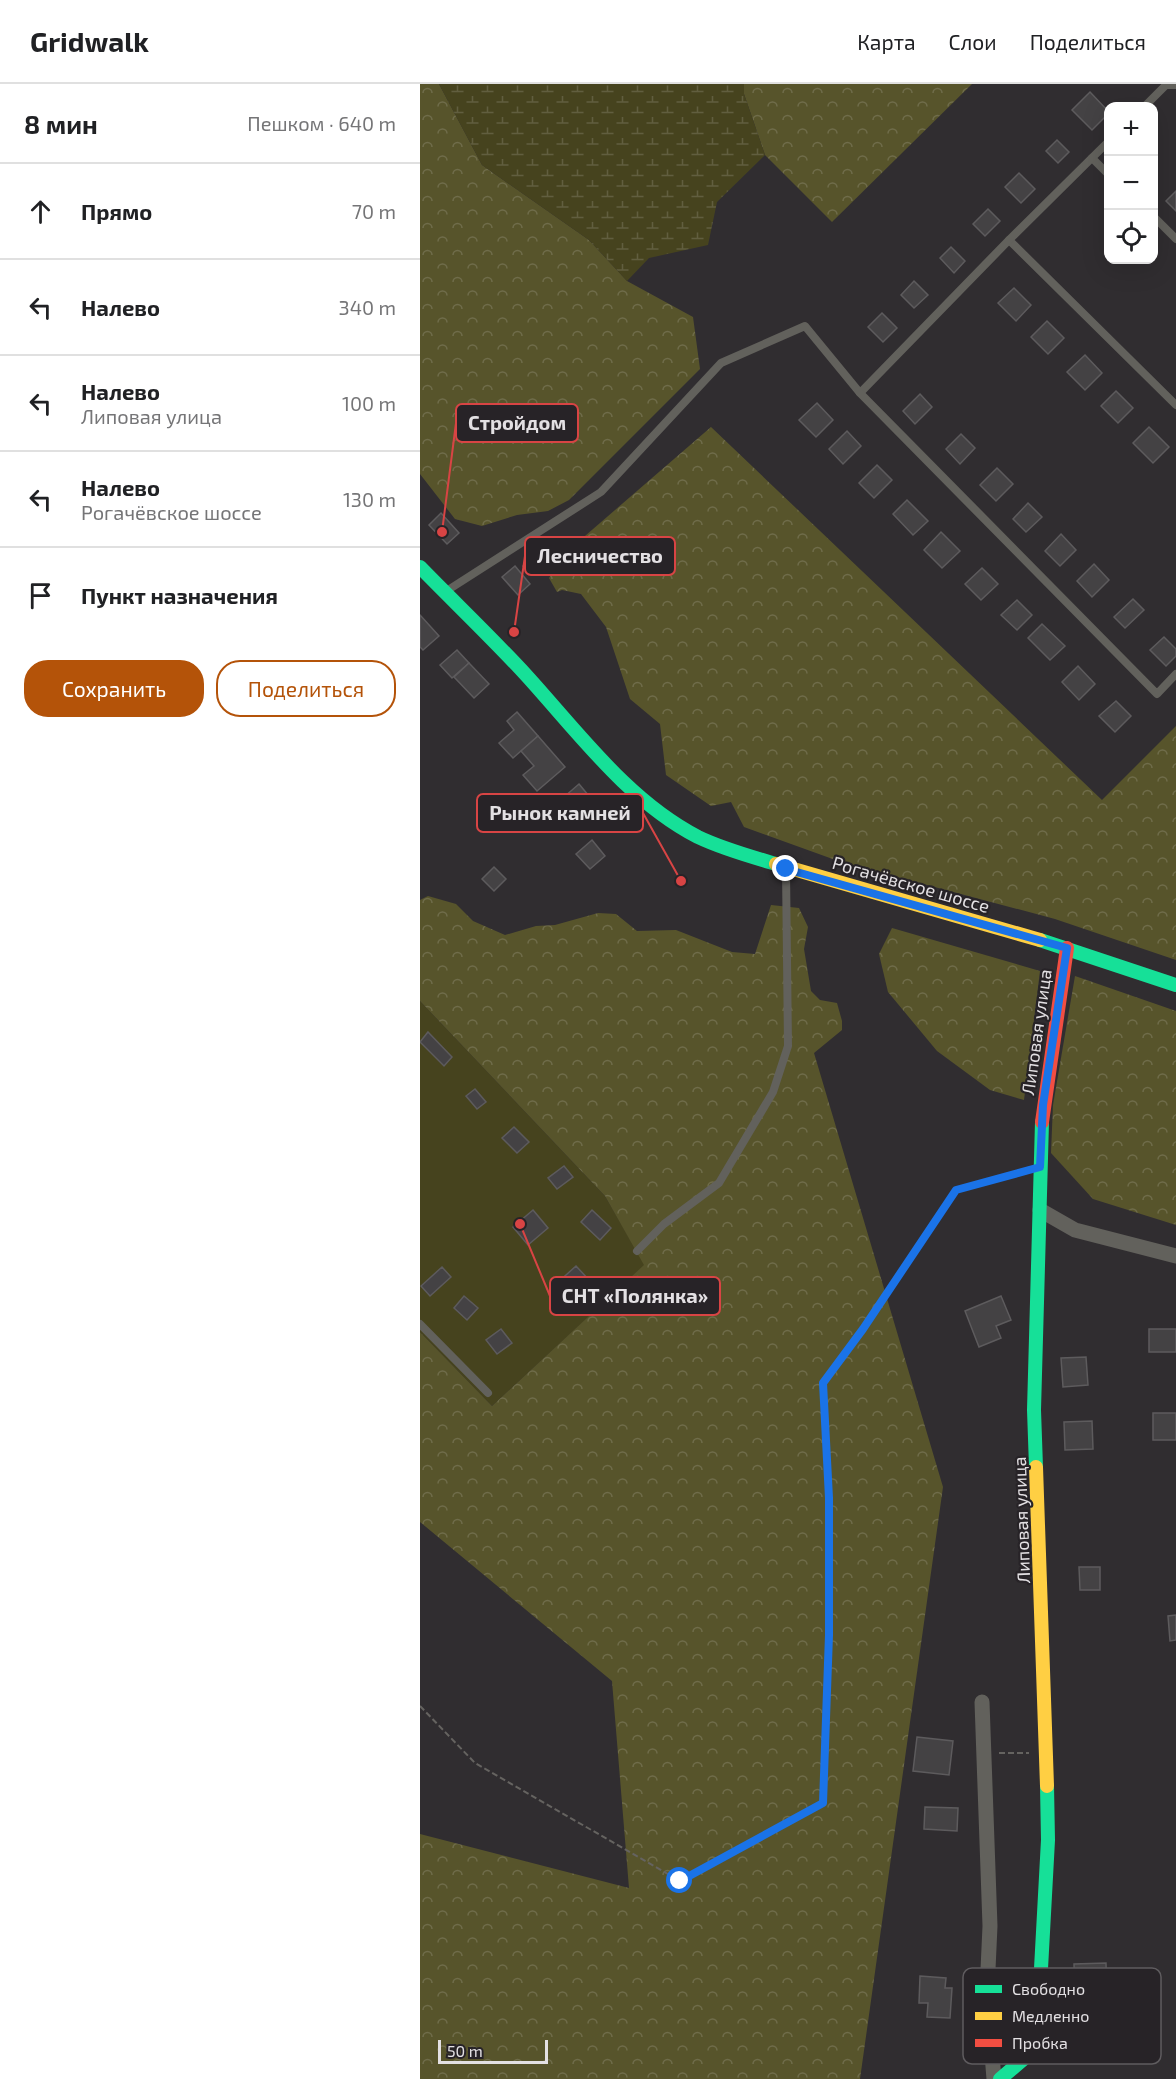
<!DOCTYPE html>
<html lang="ru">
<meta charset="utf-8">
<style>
:root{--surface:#fff;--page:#f2f2f2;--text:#202124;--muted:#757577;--line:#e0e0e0;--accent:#b45309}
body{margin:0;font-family:"Exo 2",sans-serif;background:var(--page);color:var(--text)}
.controls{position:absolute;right:18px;top:18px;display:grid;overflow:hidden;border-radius:12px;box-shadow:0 6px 24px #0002}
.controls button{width:54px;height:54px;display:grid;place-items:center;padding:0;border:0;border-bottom:2px solid var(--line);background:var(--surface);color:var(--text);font:30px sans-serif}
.scale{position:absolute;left:18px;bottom:15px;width:110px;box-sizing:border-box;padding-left:6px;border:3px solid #e3e0e3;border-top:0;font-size:16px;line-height:21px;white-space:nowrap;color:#e3e0e3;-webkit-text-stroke:4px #272327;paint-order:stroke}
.stop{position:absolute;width:18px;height:18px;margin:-14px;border:4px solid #1a73e8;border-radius:50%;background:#fff}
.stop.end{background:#1a73e8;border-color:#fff;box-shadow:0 2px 6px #0008}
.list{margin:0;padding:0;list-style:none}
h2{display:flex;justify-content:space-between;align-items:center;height:78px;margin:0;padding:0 24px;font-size:26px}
h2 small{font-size:20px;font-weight:400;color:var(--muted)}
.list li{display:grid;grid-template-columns:39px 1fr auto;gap:18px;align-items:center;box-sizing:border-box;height:96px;padding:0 24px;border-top:2px solid var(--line)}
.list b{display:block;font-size:22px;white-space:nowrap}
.list p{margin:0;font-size:20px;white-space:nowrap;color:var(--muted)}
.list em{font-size:20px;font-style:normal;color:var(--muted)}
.actions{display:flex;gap:12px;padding:18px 24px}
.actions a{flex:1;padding:14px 0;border:2px solid var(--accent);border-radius:24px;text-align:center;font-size:21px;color:var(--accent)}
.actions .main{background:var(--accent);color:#fff}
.icon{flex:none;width:33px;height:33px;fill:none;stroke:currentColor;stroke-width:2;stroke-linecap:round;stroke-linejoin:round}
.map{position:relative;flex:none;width:756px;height:1995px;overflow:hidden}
header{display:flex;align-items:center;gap:36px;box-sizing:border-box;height:84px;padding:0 30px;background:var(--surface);border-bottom:2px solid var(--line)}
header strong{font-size:28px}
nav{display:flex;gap:33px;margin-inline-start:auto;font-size:21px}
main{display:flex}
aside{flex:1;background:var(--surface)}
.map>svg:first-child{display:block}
.green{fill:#46431e}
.forest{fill:url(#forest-crowns)}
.wetland{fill:url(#wetland-marsh)}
.building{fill:#444244;stroke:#5d5b5d;stroke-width:1.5}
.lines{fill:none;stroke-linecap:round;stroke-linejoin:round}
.path{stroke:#656360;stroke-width:2;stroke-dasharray:6 3;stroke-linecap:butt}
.lane{stroke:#62615c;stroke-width:8}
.street{stroke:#62615c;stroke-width:15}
.fast{stroke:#16e098;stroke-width:14}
.slow{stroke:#ffcf43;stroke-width:14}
.jam{stroke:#f24e42;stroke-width:14}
.route{stroke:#1a73e8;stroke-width:8}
.labels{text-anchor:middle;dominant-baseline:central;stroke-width:4.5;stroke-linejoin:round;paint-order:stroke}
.street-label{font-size:18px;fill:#e3e0e3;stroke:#272327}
.key{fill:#272327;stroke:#5f5c5f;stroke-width:1.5}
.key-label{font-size:16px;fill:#e3e0e3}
.leader{fill:none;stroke:#d84444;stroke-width:2}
.callout-dot{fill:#d84444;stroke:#272327;stroke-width:2}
.callout{fill:#272327;stroke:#d84444;stroke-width:2}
.callout-label{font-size:20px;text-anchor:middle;font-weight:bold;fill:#e3e0e3}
</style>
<header>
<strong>Gridwalk</strong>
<nav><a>Карта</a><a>Слои</a><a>Поделиться</a></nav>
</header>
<main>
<aside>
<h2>8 мин<small>Пешком · 640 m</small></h2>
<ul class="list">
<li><svg class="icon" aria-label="ahead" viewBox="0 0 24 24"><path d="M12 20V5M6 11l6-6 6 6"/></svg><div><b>Прямо</b></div><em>70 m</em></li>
<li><svg class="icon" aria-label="left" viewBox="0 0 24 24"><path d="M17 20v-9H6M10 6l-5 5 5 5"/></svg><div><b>Налево</b></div><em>340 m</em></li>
<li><svg class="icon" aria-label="left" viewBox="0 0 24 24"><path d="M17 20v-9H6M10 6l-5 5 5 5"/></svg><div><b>Налево</b><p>Липовая улица</p></div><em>100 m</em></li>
<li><svg class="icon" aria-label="left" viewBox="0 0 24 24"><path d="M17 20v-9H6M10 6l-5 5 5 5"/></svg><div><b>Налево</b><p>Рогачёвское шоссе</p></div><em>130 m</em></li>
<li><svg class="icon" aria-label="arrive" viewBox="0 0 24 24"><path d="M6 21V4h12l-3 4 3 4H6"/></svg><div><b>Пункт назначения</b></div></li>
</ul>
<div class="actions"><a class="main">Сохранить</a><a>Поделиться</a></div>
</aside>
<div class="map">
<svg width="756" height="1995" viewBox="0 0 756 1995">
<defs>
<pattern id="forest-crowns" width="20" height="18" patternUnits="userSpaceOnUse" patternTransform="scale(1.5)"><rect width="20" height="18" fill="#57542b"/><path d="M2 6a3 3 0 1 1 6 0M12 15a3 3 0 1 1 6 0" fill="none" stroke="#6f6c4a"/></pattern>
<pattern id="wetland-marsh" width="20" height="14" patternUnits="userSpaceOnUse" patternTransform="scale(1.5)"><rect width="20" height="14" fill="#46431e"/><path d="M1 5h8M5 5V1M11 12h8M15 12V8" fill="none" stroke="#615e3f"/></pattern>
</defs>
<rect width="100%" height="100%" fill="#302d30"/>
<path class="green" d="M0,917L185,1112L225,1181L72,1322L0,1248Z"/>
<g class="forest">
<path d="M0,0H19L62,81L169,156L207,197L273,233L280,285L149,416L128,427L97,431L62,442L35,435L0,390Z"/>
<path d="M324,0H552L412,138L345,71L324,10Z"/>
<path d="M291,343L682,716L756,642V876L635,835L421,778L324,743L311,718L291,722L246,691L240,640L210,615L186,543L161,510L142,506L137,508L129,494L143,471Z"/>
<path d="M8,812L36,820L53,837L85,851L116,842L135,841L178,829L196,830L217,847L256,846L312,868L335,870L351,821L379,824L388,843L384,865L391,907L400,916L417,919L422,937V946L394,969L523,1403L440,1995H0V1750L209,1804L192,1597L0,1438V1248L72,1322L224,1181L185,1112L0,917V816Z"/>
<path d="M472,844L620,887L604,1016L570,1006L517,967L468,908L459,870Z"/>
<path d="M655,892L756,927V1141L673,1115L631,1069L633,1021Z"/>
</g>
<path class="wetland" d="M19,0H324V10L345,71L297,118L288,161L229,174L207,197L169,156L62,81Z"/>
<g class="building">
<path d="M670,8L688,27V30L672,46L652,26Z"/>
<path d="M637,56L649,68L638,79L626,67Z"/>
<path d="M599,89L615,105L601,119L585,103Z"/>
<path d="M756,107V127L746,117Z"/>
<path d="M568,125L580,137L565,152L553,140Z"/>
<path d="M531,163L545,177L534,189L520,174Z"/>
<path d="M494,197L508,211L494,224L481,211Z"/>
<path d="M594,204L611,221L596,237L578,219Z"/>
<path d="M462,229L477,244L463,258L448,243Z"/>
<path d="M627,237L644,254L628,270L611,253Z"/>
<path d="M665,271L682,289L665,306L647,288Z"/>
<path d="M696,307L713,324L698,339L681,322Z"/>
<path d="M500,310L512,323L495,340L483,327Z"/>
<path d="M397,319L413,336L396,353L379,336Z"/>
<path d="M729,343L749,363L733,379L713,359Z"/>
<path d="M427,347L441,362L423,380L409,365Z"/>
<path d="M541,350L555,364L540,380L526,365Z"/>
<path d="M457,381L472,396L454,414L439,399Z"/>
<path d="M577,384L593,400L576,417L560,401Z"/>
<path d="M487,416L508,437L493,451L473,430Z"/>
<path d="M608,419L622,433L606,448L593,435Z"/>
<path d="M21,429L39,449L27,460L9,441Z"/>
<path d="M521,448L540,467L522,484L504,466Z"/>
<path d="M641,450L656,466L640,482L625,467Z"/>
<path d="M131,457L138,465L110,490L103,482Z"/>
<path d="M674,480L689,496L672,513L657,497Z"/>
<path d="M95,482L110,500L98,511L82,493Z"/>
<path d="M562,484L578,500L561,516L545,500Z"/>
<path d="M713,515L724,526L705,544L694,533Z"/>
<path d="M597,516L612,531L597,546L581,531Z"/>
<path d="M0,531L19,552L3,566L0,563Z"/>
<path d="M622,540L645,562L630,576L608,554Z"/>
<path d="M744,553L756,565V572L746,582L730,566Z"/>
<path d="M37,566L49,579L32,594L20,581Z"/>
<path d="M49,579L69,600L54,614L34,593Z"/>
<path d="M658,582L675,600L659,616L642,598Z"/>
<path d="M696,617L711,632L695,648L679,632Z"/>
<path d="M97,628L118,652L93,674L79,659L94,646L87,637Z"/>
<path d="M118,652L145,683L117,707L103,691L114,682L101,667Z"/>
<path d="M159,700L178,723L164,735L144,713Z"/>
<path d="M172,756L185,772L170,785L156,770Z"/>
<path d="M74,783L86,795L74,807L62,795Z"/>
<path d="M8,948L32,973L24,982L0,958Z"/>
<path d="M55,1005L66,1018L57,1025L46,1012Z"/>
<path d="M94,1043L109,1058L97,1069L82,1054Z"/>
<path d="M144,1082L153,1093L137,1105L128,1094Z"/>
<path d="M113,1126L128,1144L108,1161L93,1143Z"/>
<path d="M172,1126L191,1144L180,1156L161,1138Z"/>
<path d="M156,1182L170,1197L150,1215L136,1200Z"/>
<path d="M22,1183L31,1193L10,1212L1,1202Z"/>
<path d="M44,1212L58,1224L47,1236L34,1224Z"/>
<path d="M581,1212L591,1236L576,1242L581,1254L559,1263L545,1227Z"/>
<path d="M81,1245L92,1259L77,1270L66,1256Z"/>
<rect x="729" y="1245" width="27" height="23"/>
<path d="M666,1273L668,1301L643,1303L641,1274Z"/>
<rect x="733" y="1329" width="23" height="27"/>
<path d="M672,1337L673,1365L645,1366L644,1338Z"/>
<path d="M659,1483H680V1506H660Z"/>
<path d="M756,1531V1556L750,1557L748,1532Z"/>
<path d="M497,1653L533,1657L529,1691L493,1687Z"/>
<path d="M505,1723L538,1724L537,1747L504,1745Z"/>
<path d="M686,1879L687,1918L655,1919L654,1880Z"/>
<path d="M500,1892L526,1894L525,1904H532L530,1934L507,1933L508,1919H499Z"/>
</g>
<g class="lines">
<g class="path">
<path d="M0,1622L55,1679L260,1797L403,1719L409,1552V1415L403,1299L443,1245L536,1106L603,1088"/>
<path d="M579,1669H609"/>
</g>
<g class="lane">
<path d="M725,22L746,1H756"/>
<path d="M672,74L688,90"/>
<path d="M734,133L756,155"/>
<path d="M589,156L756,321"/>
<path d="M440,309L589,156L688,58"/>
<path d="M28,506L181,408L301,279L385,242L440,309L737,610L756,590"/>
<path d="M217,1167L244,1140L299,1099L353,1008L368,962L366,786"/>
<path d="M0,1240L68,1309"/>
</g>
<g class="street">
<path d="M620,1126L655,1146L756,1172"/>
<path d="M562,1618L570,1842L567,1907L574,1995"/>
</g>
<g class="fast">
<path d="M0,483C35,519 72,554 106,591C158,648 208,717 278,753C303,765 329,772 356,780"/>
<path d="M620,856L756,901"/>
<path d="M616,1383L614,1326L622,1038"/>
<path d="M580,1995L606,1973L620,1903L628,1756L627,1702"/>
</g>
<g class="slow">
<path d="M356,780L620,856"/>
<path d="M616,1383L627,1702"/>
</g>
<path class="jam" d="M622,1038L647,864"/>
</g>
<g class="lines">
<path class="route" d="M260,1797L403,1719L409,1551V1414L403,1299L443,1245L536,1106L620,1083L623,1021L647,864L366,785"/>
</g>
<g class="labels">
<g class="street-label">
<text transform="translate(491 800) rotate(16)">Рогачёвское шоссе</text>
<text transform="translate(616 948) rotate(-82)">Липовая улица</text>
<text transform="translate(601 1436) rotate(-92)">Липовая улица</text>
</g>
</g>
<rect x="543" y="1884" width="198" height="96" rx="9" class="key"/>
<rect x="555" y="1901" width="27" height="8" fill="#16e098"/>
<rect x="555" y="1928" width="27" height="8" fill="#ffcf43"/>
<rect x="555" y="1955" width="27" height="8" fill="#f24e42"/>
<g class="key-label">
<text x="592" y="1911">Свободно</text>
<text x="592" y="1938">Медленно</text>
<text x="592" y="1965">Пробка</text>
</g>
<path class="leader" d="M22 448L36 339M94 548L105 472M261 797L223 729M100 1140L130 1212"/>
<g class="callout-dot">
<circle cx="22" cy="448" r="6"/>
<circle cx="94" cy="548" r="6"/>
<circle cx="261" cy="797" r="6"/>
<circle cx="100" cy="1140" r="6"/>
</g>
<g class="callout">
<rect x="36" y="320" width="122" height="38" rx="6"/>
<rect x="105" y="453" width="150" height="38" rx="6"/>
<rect x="57" y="710" width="166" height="38" rx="6"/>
<rect x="130" y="1193" width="170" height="38" rx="6"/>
</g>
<g class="callout-label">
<text x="97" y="346">Стройдом</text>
<text x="180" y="479">Лесничество</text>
<text x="140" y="736">Рынок камней</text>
<text x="215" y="1219">СНТ «Полянка»</text>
</g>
</svg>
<div class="controls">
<button>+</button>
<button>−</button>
<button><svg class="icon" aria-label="locate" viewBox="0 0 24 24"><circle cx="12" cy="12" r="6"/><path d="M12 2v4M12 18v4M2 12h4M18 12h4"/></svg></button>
</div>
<div class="scale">50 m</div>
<div class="stop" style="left:260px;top:1797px"></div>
<div class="stop end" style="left:366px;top:785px"></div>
</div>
</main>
